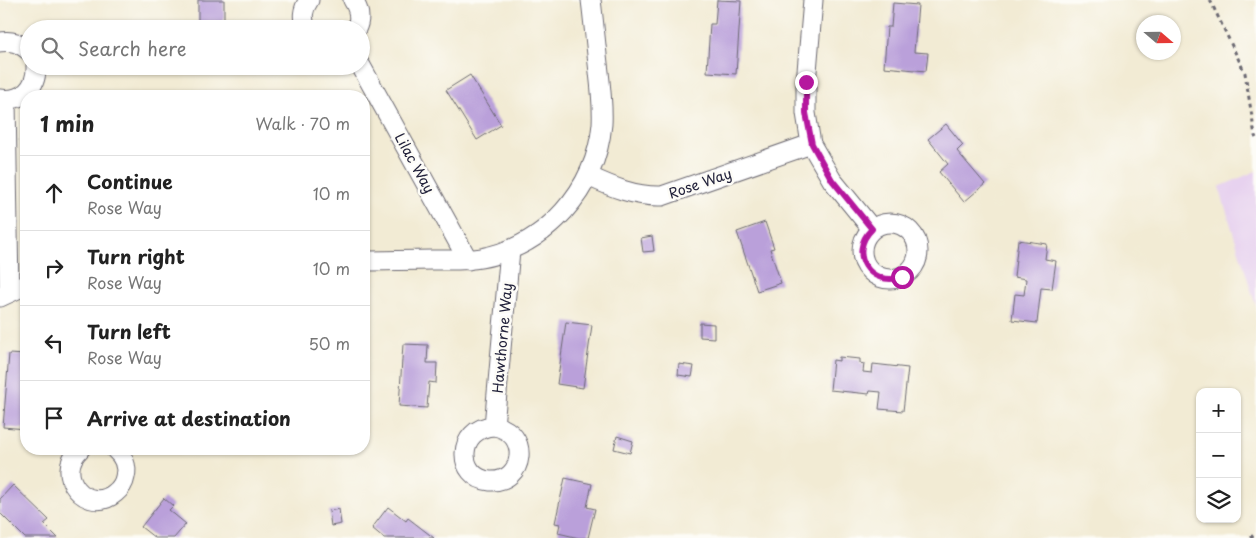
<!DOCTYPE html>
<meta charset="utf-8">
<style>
:root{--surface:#fff;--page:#f2f2f2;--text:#222;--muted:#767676;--line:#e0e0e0}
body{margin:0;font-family:"Playpen Sans",sans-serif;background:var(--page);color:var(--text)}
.controls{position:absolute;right:15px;bottom:15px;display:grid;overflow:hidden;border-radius:10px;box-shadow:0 1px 4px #0004}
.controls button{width:45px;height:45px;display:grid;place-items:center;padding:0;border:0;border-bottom:1px solid var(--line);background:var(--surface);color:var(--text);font:25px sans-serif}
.compass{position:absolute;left:1136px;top:15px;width:45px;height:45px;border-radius:50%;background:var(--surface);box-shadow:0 1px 4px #0004;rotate:110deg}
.stop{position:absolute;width:15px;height:15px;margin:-11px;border:4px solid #b5179e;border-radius:50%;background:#fff}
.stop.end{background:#b5179e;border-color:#fff;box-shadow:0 1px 5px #0008}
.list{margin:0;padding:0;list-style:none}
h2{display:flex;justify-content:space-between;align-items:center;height:65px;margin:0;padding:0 20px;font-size:21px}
h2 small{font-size:16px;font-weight:400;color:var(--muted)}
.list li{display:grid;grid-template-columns:32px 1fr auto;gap:15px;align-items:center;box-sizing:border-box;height:75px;padding:0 20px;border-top:1px solid var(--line)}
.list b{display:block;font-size:19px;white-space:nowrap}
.list p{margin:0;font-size:16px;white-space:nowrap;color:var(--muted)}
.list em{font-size:16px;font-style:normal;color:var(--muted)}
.icon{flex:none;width:28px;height:28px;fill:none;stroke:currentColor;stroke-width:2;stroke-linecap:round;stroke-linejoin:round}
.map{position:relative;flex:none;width:1256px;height:538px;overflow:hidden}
.search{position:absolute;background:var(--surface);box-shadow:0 1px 4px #0004;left:20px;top:20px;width:350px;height:55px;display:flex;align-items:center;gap:12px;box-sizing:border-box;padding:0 18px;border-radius:28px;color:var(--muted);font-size:19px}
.panel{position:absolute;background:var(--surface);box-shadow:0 1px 4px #0004;left:20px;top:90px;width:350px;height:365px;border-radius:20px}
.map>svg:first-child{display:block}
.built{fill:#e7d2ef}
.building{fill:#baa0da}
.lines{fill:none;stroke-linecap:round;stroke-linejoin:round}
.street-casing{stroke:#6b6871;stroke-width:21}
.path{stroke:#6b6871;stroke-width:3;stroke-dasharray:4 4;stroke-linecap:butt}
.street{stroke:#fff;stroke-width:19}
.route{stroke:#b5179e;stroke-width:6}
.labels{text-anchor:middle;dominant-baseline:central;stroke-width:5;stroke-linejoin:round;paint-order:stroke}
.street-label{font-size:14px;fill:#22223b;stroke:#fdfcf7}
</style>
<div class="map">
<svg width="1256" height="538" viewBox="0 0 1256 538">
<rect width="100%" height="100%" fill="#fdfcf7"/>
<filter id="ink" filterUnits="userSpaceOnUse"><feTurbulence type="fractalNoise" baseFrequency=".02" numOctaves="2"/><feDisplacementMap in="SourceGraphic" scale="10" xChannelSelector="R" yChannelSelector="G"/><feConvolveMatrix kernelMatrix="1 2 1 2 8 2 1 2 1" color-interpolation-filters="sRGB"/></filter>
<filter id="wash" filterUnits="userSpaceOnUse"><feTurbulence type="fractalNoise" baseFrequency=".0096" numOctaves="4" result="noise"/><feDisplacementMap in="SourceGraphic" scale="20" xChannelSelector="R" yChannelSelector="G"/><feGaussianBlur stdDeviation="1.12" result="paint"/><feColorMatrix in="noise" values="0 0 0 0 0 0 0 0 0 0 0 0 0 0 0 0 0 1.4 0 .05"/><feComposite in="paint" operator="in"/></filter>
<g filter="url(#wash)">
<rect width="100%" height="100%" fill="#f2ebd4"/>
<path class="built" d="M1256,171V306L1219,187Z"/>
<g id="blocks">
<g class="building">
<rect x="198" y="0" width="26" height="29"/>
<path d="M717,0L741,1L736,74L707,72L710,24H715Z"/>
<path d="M893,3L918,5L914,52L928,53L926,71L884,67L887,27H891Z"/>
<path d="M470,75L501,125L477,140L446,90Z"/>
<path d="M946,124L963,145L957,151L985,184L964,202L939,172L948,164L928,139Z"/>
<path d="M765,222L774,248L770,249L781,283L757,291L737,232Z"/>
<path d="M652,236L654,251L643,252L641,238Z"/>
<path d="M1018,240L1047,244L1045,259L1056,261L1052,289L1041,288L1037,323L1012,320L1015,294L1024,295L1026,279L1014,277Z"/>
<path d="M566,322L592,325L583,388L557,384Z"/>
<path d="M700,323L714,324V338L700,337Z"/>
<path d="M403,344L428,345L427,363H437L436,383L429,382L427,408L399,406Z"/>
<path d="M9,354L26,355V429L3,427Z"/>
<path d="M839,357L860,359V363L864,364L863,372L872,373L873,364L908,368L903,411L879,409L881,392L870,391L869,394L830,390L833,360L839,361Z"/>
<path d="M679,364L694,366L692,377L678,375Z"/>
<path d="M617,436L633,441L630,453L614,449Z"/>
<path d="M565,478L592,484L587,507L595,509L588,538H579L558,533L560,524L555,523Z"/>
<path d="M13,485L49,520L44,524L58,538H25L0,513V499Z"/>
<path d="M164,498L173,506L169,510L186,524L174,538H155L141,527Z"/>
<path d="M388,507L406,521L408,518L434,538H384L372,528Z"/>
<path d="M339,509L341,524L331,526L329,511Z"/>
</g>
</g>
</g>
<g filter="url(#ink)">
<use href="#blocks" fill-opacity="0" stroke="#6b6871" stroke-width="1"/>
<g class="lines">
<defs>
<g id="street">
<path d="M353,0C359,9 361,19 356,29"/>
<path d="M813,0L806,83V113L811,144L832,180L872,229"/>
<path d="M306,29C302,18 302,10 309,0"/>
<path d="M0,42C12,40 20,43 29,51"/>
<path d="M361,66L468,260"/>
<path d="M0,99C22,102 37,88 36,66"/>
<path d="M6,100L9,292"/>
<path d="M588,176C612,187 635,197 662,196L811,144"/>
<circle cx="890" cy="251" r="28"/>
<path d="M364,261C386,261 409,260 432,260C448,260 465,261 481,258C546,246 596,190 602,124C603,107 601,89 599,72C596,48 594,24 591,0"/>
<path d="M0,297L26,285"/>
<path d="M494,426C531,432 525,483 490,481C456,478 456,428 494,426L510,250"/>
<path d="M80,449C52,475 88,516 115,493C120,489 124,483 125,477C128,466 123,456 115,449"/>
</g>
</defs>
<use href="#street" class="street-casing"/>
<g class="path">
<path d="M1210,0L1245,73L1255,136L1256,138"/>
<path d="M1250,538L1256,533"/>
</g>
<use href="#street" class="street"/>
</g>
</g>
<g class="lines" filter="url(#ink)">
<path class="route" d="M806,82V113L812,144L832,180L872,229C847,253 870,288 902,277"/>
</g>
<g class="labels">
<g class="street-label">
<text transform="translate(415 163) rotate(61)">Lilac Way</text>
<text transform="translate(700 183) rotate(-19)">Rose Way</text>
<text transform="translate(502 338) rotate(-85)">Hawthorne Way</text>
</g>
</g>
</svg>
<div class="controls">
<button>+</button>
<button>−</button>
<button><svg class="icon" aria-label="layers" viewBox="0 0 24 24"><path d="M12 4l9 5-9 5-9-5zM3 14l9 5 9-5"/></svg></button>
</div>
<svg class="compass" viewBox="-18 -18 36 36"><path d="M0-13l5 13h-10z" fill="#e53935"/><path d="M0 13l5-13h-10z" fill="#767676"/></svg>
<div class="stop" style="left:902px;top:277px"></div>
<div class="stop end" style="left:806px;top:82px"></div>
<div class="search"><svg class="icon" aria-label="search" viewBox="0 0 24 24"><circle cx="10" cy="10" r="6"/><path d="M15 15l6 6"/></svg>Search here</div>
<section class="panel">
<h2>1 min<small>Walk · 70 m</small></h2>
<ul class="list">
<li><svg class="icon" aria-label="ahead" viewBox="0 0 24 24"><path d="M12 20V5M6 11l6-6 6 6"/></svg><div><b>Continue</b><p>Rose Way</p></div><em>10 m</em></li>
<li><svg class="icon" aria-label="right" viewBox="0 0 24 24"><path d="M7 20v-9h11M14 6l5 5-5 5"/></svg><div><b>Turn right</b><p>Rose Way</p></div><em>10 m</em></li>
<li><svg class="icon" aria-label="left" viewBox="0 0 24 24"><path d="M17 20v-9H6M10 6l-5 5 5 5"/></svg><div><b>Turn left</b><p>Rose Way</p></div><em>50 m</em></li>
<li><svg class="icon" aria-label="arrive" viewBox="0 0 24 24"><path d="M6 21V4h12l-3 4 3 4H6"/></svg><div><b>Arrive at destination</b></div></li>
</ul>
</section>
</div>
